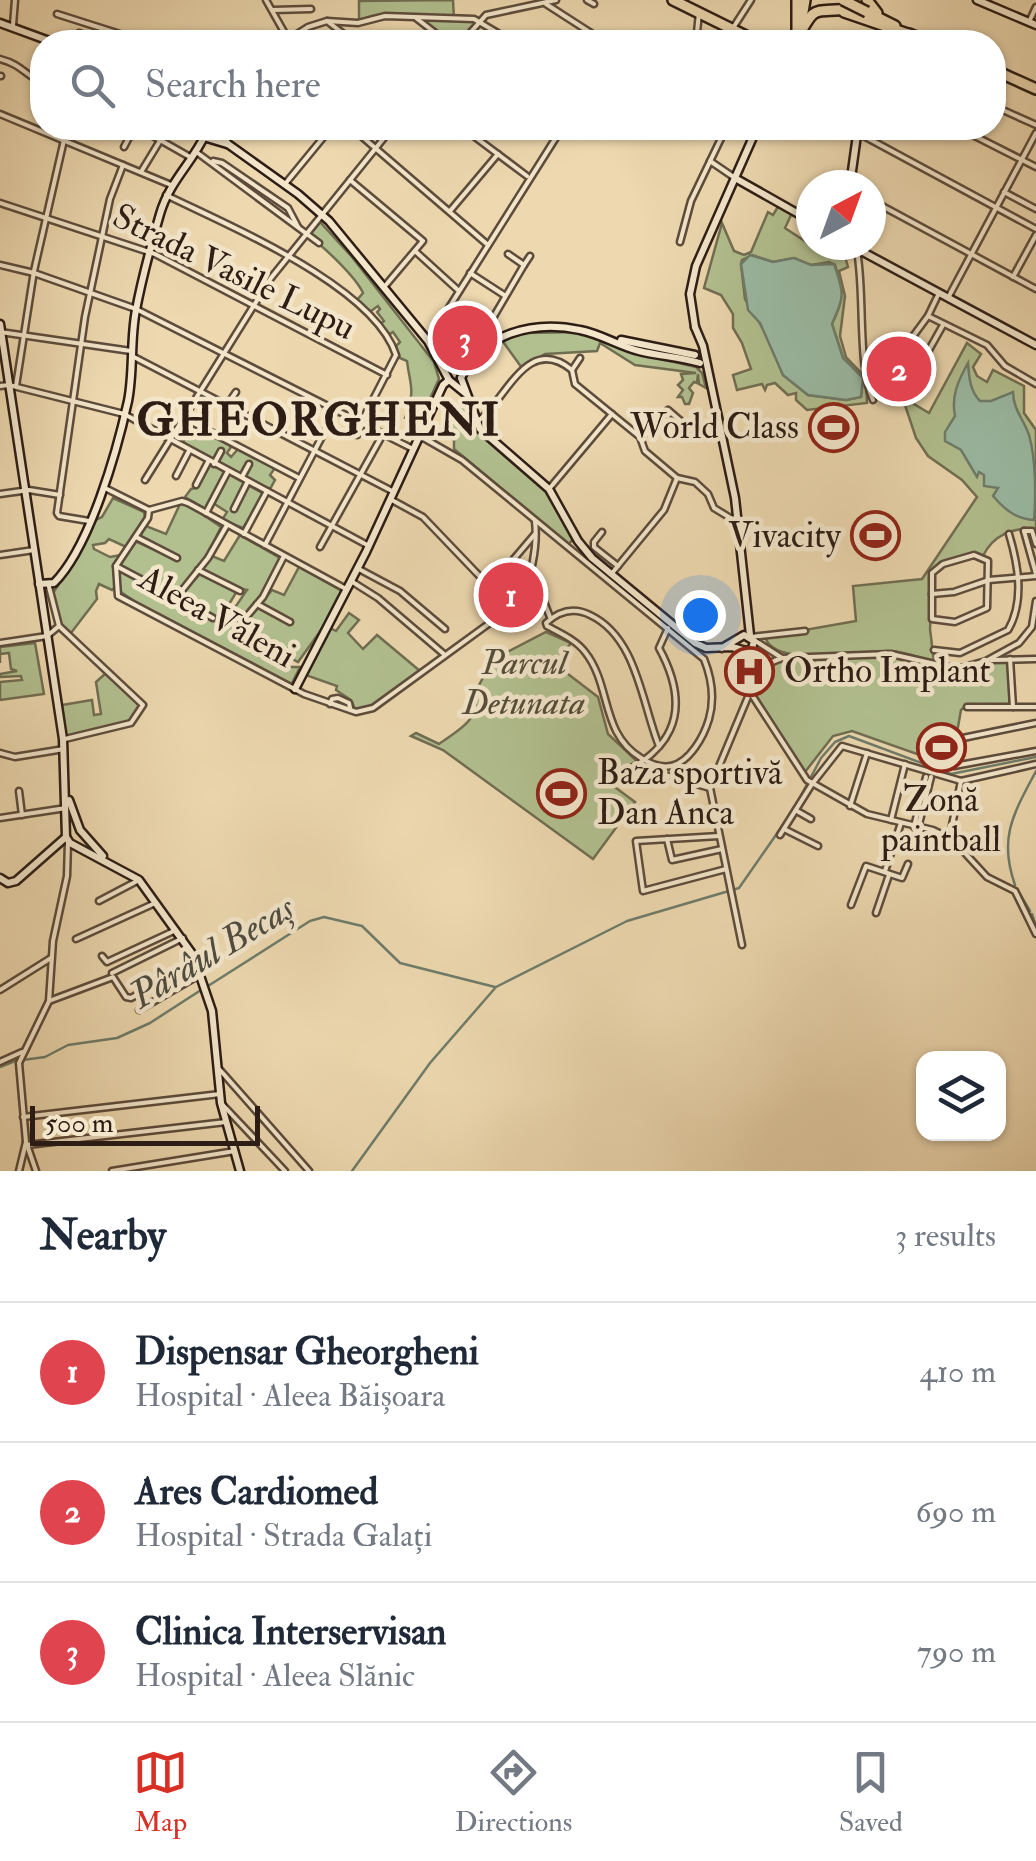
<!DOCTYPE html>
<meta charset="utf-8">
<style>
:root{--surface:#fff;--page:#f6f6f7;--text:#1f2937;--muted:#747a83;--line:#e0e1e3;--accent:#d93025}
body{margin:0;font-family:"IM FELL Double Pica",serif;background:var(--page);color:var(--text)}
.controls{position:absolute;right:30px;bottom:30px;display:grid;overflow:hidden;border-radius:20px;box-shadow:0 2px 8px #0004}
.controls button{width:90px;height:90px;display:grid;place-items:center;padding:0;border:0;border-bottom:2px solid var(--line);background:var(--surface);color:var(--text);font:50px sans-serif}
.compass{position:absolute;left:796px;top:170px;width:90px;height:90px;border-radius:50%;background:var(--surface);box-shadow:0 2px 8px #0004;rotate:41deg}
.scale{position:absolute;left:30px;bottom:25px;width:230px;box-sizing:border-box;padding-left:10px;border:5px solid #2d1d15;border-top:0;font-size:28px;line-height:35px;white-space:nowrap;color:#2d1d15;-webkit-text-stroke:8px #f3e6cb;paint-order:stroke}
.you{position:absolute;left:700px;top:615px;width:35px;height:35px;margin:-25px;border:8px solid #fff;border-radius:50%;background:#1a73e8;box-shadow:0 0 0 15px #1a73e833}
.badge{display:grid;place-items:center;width:65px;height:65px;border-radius:50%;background:var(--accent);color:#fff;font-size:32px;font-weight:700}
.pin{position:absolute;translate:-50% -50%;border:5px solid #fff;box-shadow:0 2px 10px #0006}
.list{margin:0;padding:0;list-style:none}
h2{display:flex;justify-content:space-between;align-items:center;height:130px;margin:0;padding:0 40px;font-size:42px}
h2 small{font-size:32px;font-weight:400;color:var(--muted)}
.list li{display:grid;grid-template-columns:65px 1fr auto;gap:30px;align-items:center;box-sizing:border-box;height:140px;padding:0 40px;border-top:2px solid var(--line)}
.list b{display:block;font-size:38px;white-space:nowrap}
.list p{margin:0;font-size:32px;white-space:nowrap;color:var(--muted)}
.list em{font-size:32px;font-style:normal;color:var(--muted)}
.icon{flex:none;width:55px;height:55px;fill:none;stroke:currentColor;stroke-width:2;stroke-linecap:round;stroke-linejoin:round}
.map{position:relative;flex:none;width:1036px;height:1171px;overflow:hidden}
.search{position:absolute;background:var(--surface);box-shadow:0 2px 8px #0004;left:30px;right:30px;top:30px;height:110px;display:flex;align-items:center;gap:25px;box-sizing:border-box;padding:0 35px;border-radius:40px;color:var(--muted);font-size:38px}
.sheet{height:550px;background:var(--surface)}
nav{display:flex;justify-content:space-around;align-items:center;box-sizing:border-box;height:140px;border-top:2px solid var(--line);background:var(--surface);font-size:28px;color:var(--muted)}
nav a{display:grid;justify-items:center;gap:5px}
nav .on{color:var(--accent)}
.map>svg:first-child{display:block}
.green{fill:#b2c090;stroke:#706e52;stroke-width:2.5;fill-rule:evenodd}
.water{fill:#9abba5;stroke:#6e7c6b;stroke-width:2.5}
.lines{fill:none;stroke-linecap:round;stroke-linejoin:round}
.stream{stroke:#6e7c6b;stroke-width:2.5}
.street-casing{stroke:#5d4c3c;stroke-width:9}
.secondary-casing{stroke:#2d1d15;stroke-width:11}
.primary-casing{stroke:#2d1d15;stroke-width:14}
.street{stroke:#f3e6cb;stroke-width:4}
.secondary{stroke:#f3e6cb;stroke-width:6}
.primary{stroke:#edd8af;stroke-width:9}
.primary-bridge-casing{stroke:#2d1d15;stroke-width:14;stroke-linecap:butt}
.primary-bridge{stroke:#edd8af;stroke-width:9}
.labels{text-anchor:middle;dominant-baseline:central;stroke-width:9;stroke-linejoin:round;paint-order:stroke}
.street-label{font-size:35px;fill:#2d1d15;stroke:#f3e6cb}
.poi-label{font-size:35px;fill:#2d1d15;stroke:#f3e6cb;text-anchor:end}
.park-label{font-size:35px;font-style:italic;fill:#554e3a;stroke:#f3e6cb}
.water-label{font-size:38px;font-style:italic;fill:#4e4c40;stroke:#f3e6cb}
.district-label{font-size:45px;font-weight:bold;letter-spacing:2.5px;fill:#2d1d15;stroke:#f3e6cb}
</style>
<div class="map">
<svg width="1036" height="1171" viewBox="0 0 1036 1171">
<rect width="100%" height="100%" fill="#edd8af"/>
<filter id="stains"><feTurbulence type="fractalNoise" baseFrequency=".002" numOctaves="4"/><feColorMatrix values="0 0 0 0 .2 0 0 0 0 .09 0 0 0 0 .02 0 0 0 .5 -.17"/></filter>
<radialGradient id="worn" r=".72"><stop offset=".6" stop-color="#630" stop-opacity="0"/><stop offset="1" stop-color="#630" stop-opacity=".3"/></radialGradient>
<g class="green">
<path d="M453,0L454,19L479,21L462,42H447L416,18L450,17L376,15L359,20V1Z"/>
<path d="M779,205L792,213L785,228L811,245H848L844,253L848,267L839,271L845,296L840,336L846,357L866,378L867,403L807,410L796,400V393L788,395L775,383L767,385L765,390L762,384L737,390L733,375L751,369L742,343L733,328V314L721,295L704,288L722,223L734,251L744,255L751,252L768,212L773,215ZM752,255L773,262L794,258L811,265L829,262L835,265C844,292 844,299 832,324L843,358L863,378L861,397L846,400L808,395L783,375L764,330L745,299L741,264L742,260Z"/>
<path d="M320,222L352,257L434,362L439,379L418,425L405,418C416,389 410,386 407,361L400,358L396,346L400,342L393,332L387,336L379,325L384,321L377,312L380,309L378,306L368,313L356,301L363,293C356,277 324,247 309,236Z"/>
<path d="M579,332L636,353L696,367L702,373L706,388L699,384L698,374L697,383L694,382L689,388L693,393L689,404H685L682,397H678L683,390L678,385L683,380L681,374L696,373L635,365L600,343L597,351L545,354L522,368L501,339L526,333Z"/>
<path d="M967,343L981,354L973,367L977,376L987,382L993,370L1024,386V413L1036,430V529C1013,527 993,535 983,556L943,564L933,573L930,629L934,662C920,658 904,651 889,651C860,650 775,669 765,637L856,621L853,586L922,579L977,497L962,480L928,456L916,438L905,405L884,398L889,389L929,413Z"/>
<path d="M462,401L484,438L547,491L573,539L569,544L454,449V440L446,435Z"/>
<path d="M183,423L190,427L193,424L233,444L227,453L231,457L239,448L275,468L270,475L275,480L270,489L183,445L184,440L176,435Z"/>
<path d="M211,464L264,494L243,528L222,520L227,512L213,503L206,509L185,497L191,489L196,488Z"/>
<path d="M113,498L144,512L145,517L126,547L109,539L105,543L93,545L94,549L110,557L121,555L115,566V587L112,590L99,584L96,591L97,599L71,633L59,622L53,593L84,544L93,521L102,517Z"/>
<path d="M180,504L189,505L221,527L206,557L174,596L119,565L135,541L177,560L178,556L140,536L146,526L166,534Z"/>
<path d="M240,535L280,558L265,591L235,629L290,660L287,667H300L291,685L159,618L118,590L120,568L171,597V603L187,605L230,627L181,600L180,596L201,573L237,591L228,606L234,609L247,590L236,588L201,570L212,556L224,561Z"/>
<path d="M299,567L342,591L324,626L298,662L240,630L272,590L284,595Z"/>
<path d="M349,613L359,620L348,633L363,649L377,635L420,671L370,708L356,711L351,700L336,690L337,686L306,675L300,689L299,686L330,628L336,631Z"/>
<path d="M546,632L571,643L555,664L598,697L608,734L642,766L636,784L617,778L608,782L635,802L593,859L443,750L411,736L416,733L439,744C458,730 481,720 475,693L489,666L486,663Z"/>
<path d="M35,643L44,694L0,700V682L22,680L21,676L0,677V674L17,671L11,669L9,653L0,654V663V647Z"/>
<path d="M895,656L937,669L957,670L1005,661L1008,663L1010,706L967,705L961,710L951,766L852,731L833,736L805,772L753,691C755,672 764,667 781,660Z"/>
<path d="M106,673L137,702L139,708L130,722L66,736L62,705L92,700L94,715L101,714L96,682Z"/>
</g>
<g class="water">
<path d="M750,255L773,262L794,258L811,265L834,264C845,295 844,296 832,324L843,358L863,378L861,397L846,400L808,395L783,375L760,323L748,310L741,264Z"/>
<path d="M968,363C969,377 970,391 980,401H991L1013,392C1013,409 1024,420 1029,435C1036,459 1036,496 1034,520C1016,519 1004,509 993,496L998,488L984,486V475L979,472L977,477L961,450L945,441V432L955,416C951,396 958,381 968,363Z"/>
</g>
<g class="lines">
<g class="stream">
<path d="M1015,885C998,837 1014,813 1036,771"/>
<path d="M1017,889L1030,911"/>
<path d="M1032,914L1036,926"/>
<path d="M208,986L310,921L324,917L362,926L400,963L495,987"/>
<path d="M0,1067L15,1061L45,1057L68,1045L117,1038L150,1023L201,990"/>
<path d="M352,1171L430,1063L496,987L627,921L739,888L794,809L821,758L835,742L849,736L951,774L1036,757"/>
</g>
<defs>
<g id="street">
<path d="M266,0L288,39"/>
<path d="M587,0L594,4"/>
<path d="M546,4L605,42"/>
<path d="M273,10L311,9"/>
<path d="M57,14L145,42"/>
<path d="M416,18L447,42"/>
<path d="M327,21L354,42"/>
<path d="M1029,22L1036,7"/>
<path d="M13,25L15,0"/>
<path d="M79,33L100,42"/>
<path d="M289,39L308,27L327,21L358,23L385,16L474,19L513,42"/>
<path d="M462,42L486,15L556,0"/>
<path d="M696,42L699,13"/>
<path d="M724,42L751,0"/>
<path d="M844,42L846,38"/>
<path d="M0,59C23,65 24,75 42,82"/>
<path d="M0,76H1"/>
<path d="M994,106L1036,125"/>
<path d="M0,114L171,185"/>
<path d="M139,128L190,157"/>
<path d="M352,128L488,245"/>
<path d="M463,128L527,176"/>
<path d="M959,128L1036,167"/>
<path d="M860,134L1036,229"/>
<path d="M124,147L134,128"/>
<path d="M195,151L319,243"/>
<path d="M213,161L222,163L288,208L298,227"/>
<path d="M710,161L735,178"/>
<path d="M141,172L161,139"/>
<path d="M350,180L423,241L385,286"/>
<path d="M285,184L331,128"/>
<path d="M1004,192L1036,209"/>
<path d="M166,195C229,226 374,286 396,355L362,421"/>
<path d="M871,200L1036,289"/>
<path d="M0,203L155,254L387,375"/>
<path d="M450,211L498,154"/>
<path d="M680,242L691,201L726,128"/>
<path d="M415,251L459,291"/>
<path d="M857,251C865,293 857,365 873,400"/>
<path d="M0,265L34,273L136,309L413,449"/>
<path d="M524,265L530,256"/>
<path d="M470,273L504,295"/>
<path d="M1013,277L1036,235"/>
<path d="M939,293L928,316L987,345L1005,366L1036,384"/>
<path d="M948,298L1036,133"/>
<path d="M0,332L131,351"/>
<path d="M491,340L490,323L524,265L508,254"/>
<path d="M428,341L562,128"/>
<path d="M132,356L394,492"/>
<path d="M572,370L580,358"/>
<path d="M0,386L9,385L124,414L369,546"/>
<path d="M16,386L34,271L64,140"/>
<path d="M882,393L903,350L928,316"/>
<path d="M903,396L943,325"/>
<path d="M227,405L236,392"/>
<path d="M184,418L299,478"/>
<path d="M477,422C507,399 527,333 572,370L575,384L640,437L645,451L677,478L695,482L708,494L714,508L737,522"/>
<path d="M357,435L363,423"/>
<path d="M420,436L462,460L704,659C712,679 715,698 709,719C704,736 690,762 671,766C661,768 649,763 641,758C600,733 612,686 585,652C576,640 560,633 547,626L546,623C559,611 574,607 590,615C637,637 642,704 659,746"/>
<path d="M641,437L668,410L697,435L720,429"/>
<path d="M214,464L221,451"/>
<path d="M176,476L189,451"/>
<path d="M242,477L249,464"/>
<path d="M145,480L271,278L392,128"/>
<path d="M196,485L208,462"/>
<path d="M105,488L149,510L182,501L188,503L346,589"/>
<path d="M549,489L612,414"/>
<path d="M0,494L29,490L60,495"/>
<path d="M390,499L423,517L511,609"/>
<path d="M234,509L248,481"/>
<path d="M149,510L148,518L116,566L118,596L304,694L356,712L373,708L520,601C531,578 538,547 535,521"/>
<path d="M206,513L228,471"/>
<path d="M89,521L59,516L57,513L85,317L110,199L123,165"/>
<path d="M1024,531L1036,574"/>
<path d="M1024,531H1032L1036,544"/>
<path d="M602,532L594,542V547L618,566"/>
<path d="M244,534L267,491"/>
<path d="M136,537L177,558"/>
<path d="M265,545L336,410"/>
<path d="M320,547L383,434"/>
<path d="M0,555L34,550"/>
<path d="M974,555L988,561L987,608L955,622L932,619V573L943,564Z"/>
<path d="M116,566L165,592"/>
<path d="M357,568L400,591L445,629"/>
<path d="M198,570L240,591"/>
<path d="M613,572L664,510L677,478"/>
<path d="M351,581L378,598L445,655"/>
<path d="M48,583L59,626L143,705L131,723L65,739"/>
<path d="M490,587L535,534"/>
<path d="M527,588L542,597L550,617"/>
<path d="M932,594L954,592L989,580L1036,576"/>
<path d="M257,604L290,622"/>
<path d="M213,618L176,598L208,558L227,525"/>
<path d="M751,637L805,631"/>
<path d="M257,640L236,629L263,597L284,556"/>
<path d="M754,640L782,658L891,654L957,669L986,661L1019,643L1032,627L1036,601"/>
<path d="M0,643L47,636L59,626"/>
<path d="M934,650L960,653L1008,630C1025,601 1018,564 1009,534"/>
<path d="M1010,659L1013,707"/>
<path d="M991,660L1036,659"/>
<path d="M750,692L807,780L867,814L933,830L952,839L987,877L1015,891L1036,934"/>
<path d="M330,704L332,699L338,698L349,703L350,708"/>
<path d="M967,707H1036"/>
<path d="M958,739L1036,723"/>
<path d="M0,753L15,757L64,749"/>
<path d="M641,763L648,770L710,788"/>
<path d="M954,766L1036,751"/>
<path d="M603,781C671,756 695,714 659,648L668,628"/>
<path d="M19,791L22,815"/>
<path d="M850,806L867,753"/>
<path d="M797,811L811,819"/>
<path d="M0,818L66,808"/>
<path d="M891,820L905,764"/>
<path d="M914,827L926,777"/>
<path d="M918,828L931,777"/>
<path d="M784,829L818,846"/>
<path d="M780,835L812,784L842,746L961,781L1036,764"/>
<path d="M950,835L961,781"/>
<path d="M719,836L636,841L643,891L726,869"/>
<path d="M667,839L672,860L722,849"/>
<path d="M885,871L901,823"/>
<path d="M99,901L139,880"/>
<path d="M851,905L866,866L902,878L908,864"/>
<path d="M876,913L889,875"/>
<path d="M76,939L153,904"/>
<path d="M742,945L710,788L750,692C753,671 763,665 782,658"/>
<path d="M102,956L107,962L176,930"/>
<path d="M112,973L183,938"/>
<path d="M0,990L51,958"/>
<path d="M49,1001L113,977L126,997L131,998L194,963"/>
<path d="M139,1010L201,974"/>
<path d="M0,1062L22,1052"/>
<path d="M220,1070L309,1171"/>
<path d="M221,1103L285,1171"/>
<path d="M23,1117L220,1094"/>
<path d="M27,1145L226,1122"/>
<path d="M19,1171L26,1142"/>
<path d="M36,1171L26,1142L19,1063L49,1001L53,941L67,876L68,842"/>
<path d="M112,1171L235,1151"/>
</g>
<g id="secondary">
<path d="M977,0L1036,25"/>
<path d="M0,23L52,42"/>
<path d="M798,36L813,42"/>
<path d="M200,128L207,138L227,144"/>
<path d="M216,128L228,144L298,194L329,221L428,341L449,380L465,393"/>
<path d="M735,178L811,221"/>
<path d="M850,185L858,128"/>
<path d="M850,245L1036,345"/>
<path d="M0,324L63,739L66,837"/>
<path d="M695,327L703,346L735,498L750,635"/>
<path d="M695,327L690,294L696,266L757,128"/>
<path d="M621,340L695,355"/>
<path d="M455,367L471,357"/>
<path d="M461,378L480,429L549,489L578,541L592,558L695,643L706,648L732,647L746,651L752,649L754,641L744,635L722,648"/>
<path d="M461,378C482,333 534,320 580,330C601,334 619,346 639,351C659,356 680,357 700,363"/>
<path d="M39,584L54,583C90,547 117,451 128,401C134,371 130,340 136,310C142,278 151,245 160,214C169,182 192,163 205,135"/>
<path d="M295,689L366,552L443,385L449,380"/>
<path d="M69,800L80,830L103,856"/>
<path d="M66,837L70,843L139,880L193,955L212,1011L221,1103L240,1171"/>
<path d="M0,878L8,883L16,881L66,837"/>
</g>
<g id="primary">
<path d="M673,0L758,42"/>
<path d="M867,0L877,13"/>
<path d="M844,12L911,35"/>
<path d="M867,12L895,26"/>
<path d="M801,24L805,0"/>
<path d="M797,34V0"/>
<path d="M909,34L930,42"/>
<path d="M795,42C817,3 810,13 849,9L856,0"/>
<path d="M994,70L1036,89"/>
</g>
</defs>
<use href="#street" class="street-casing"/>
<use href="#secondary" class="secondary-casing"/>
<use href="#primary" class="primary-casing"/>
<use href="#street" class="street"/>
<use href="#secondary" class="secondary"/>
<use href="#primary" class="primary"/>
<defs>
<path id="primary-bridge" d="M843,0L867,12"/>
</defs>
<use href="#primary-bridge" class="primary-bridge-casing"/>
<use href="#primary-bridge" class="primary-bridge"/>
</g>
<defs>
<symbol id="stadium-ring" viewBox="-11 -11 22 22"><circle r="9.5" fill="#f3e6cb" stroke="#8f2418" stroke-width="1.5"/><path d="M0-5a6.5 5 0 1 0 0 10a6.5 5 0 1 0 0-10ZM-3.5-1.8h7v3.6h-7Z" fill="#8f2418"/></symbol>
<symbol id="hospital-ring" viewBox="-11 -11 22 22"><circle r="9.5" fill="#f3e6cb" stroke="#8f2418" stroke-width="1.5"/><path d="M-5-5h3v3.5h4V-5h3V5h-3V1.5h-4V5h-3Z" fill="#8f2418"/></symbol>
</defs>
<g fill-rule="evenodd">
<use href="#stadium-ring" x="806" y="400" width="55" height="55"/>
<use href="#stadium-ring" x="848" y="508" width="55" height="55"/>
<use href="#hospital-ring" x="722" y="644" width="55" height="55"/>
<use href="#stadium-ring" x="914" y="720" width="55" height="55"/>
<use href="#stadium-ring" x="534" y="766" width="55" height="55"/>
</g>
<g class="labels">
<g class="street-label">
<text transform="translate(234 272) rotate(26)">Strada Vasile Lupu</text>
<text transform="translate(217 617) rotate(29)">Aleea Văleni</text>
</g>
<g class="poi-label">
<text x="799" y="427">World Class</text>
<text x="841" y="536">Vivacity</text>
<text x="784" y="671" text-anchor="start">Ortho Implant</text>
<text x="597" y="773" text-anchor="start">Baza sportivă<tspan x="597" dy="40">Dan Anca</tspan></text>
<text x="941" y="800" text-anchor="middle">Zonă<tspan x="941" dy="40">paintball</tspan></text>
</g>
<g class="park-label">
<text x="524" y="663">Parcul<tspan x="524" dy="40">Detunata</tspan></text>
</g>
<g class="water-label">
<text transform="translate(212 952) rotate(-31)">Pârâul Becaș</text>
</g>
<g class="district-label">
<text x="319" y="421">GHEORGHENI</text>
</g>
</g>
<rect width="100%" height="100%" filter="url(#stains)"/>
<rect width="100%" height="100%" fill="url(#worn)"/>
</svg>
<div class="controls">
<button><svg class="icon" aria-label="layers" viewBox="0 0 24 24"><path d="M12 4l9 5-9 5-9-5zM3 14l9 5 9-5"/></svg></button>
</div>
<svg class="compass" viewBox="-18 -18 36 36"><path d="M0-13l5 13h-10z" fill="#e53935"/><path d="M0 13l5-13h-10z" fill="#747a83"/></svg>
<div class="scale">500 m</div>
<div class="you"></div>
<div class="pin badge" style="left:511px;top:595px;background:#e0444e">1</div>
<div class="pin badge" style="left:899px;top:369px;background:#e0444e">2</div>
<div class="pin badge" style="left:465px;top:338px;background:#e0444e">3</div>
<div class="search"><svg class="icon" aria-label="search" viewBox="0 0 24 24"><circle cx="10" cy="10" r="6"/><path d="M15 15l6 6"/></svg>Search here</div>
</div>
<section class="sheet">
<h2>Nearby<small>3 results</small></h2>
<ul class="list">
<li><span class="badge" style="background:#e0444e">1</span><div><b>Dispensar Gheorgheni</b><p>Hospital · Aleea Băișoara</p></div><em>410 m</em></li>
<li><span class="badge" style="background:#e0444e">2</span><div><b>Ares Cardiomed</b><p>Hospital · Strada Galați</p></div><em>690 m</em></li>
<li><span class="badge" style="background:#e0444e">3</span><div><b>Clinica Interservisan</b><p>Hospital · Aleea Slănic</p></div><em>790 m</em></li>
</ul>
</section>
<nav>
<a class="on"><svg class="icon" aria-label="map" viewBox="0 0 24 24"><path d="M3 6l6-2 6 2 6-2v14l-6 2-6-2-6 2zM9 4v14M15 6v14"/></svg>Map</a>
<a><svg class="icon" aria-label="directions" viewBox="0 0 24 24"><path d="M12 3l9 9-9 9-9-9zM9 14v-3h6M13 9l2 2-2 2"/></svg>Directions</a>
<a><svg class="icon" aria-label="saved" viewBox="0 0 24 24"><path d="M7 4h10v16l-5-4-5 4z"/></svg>Saved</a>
</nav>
